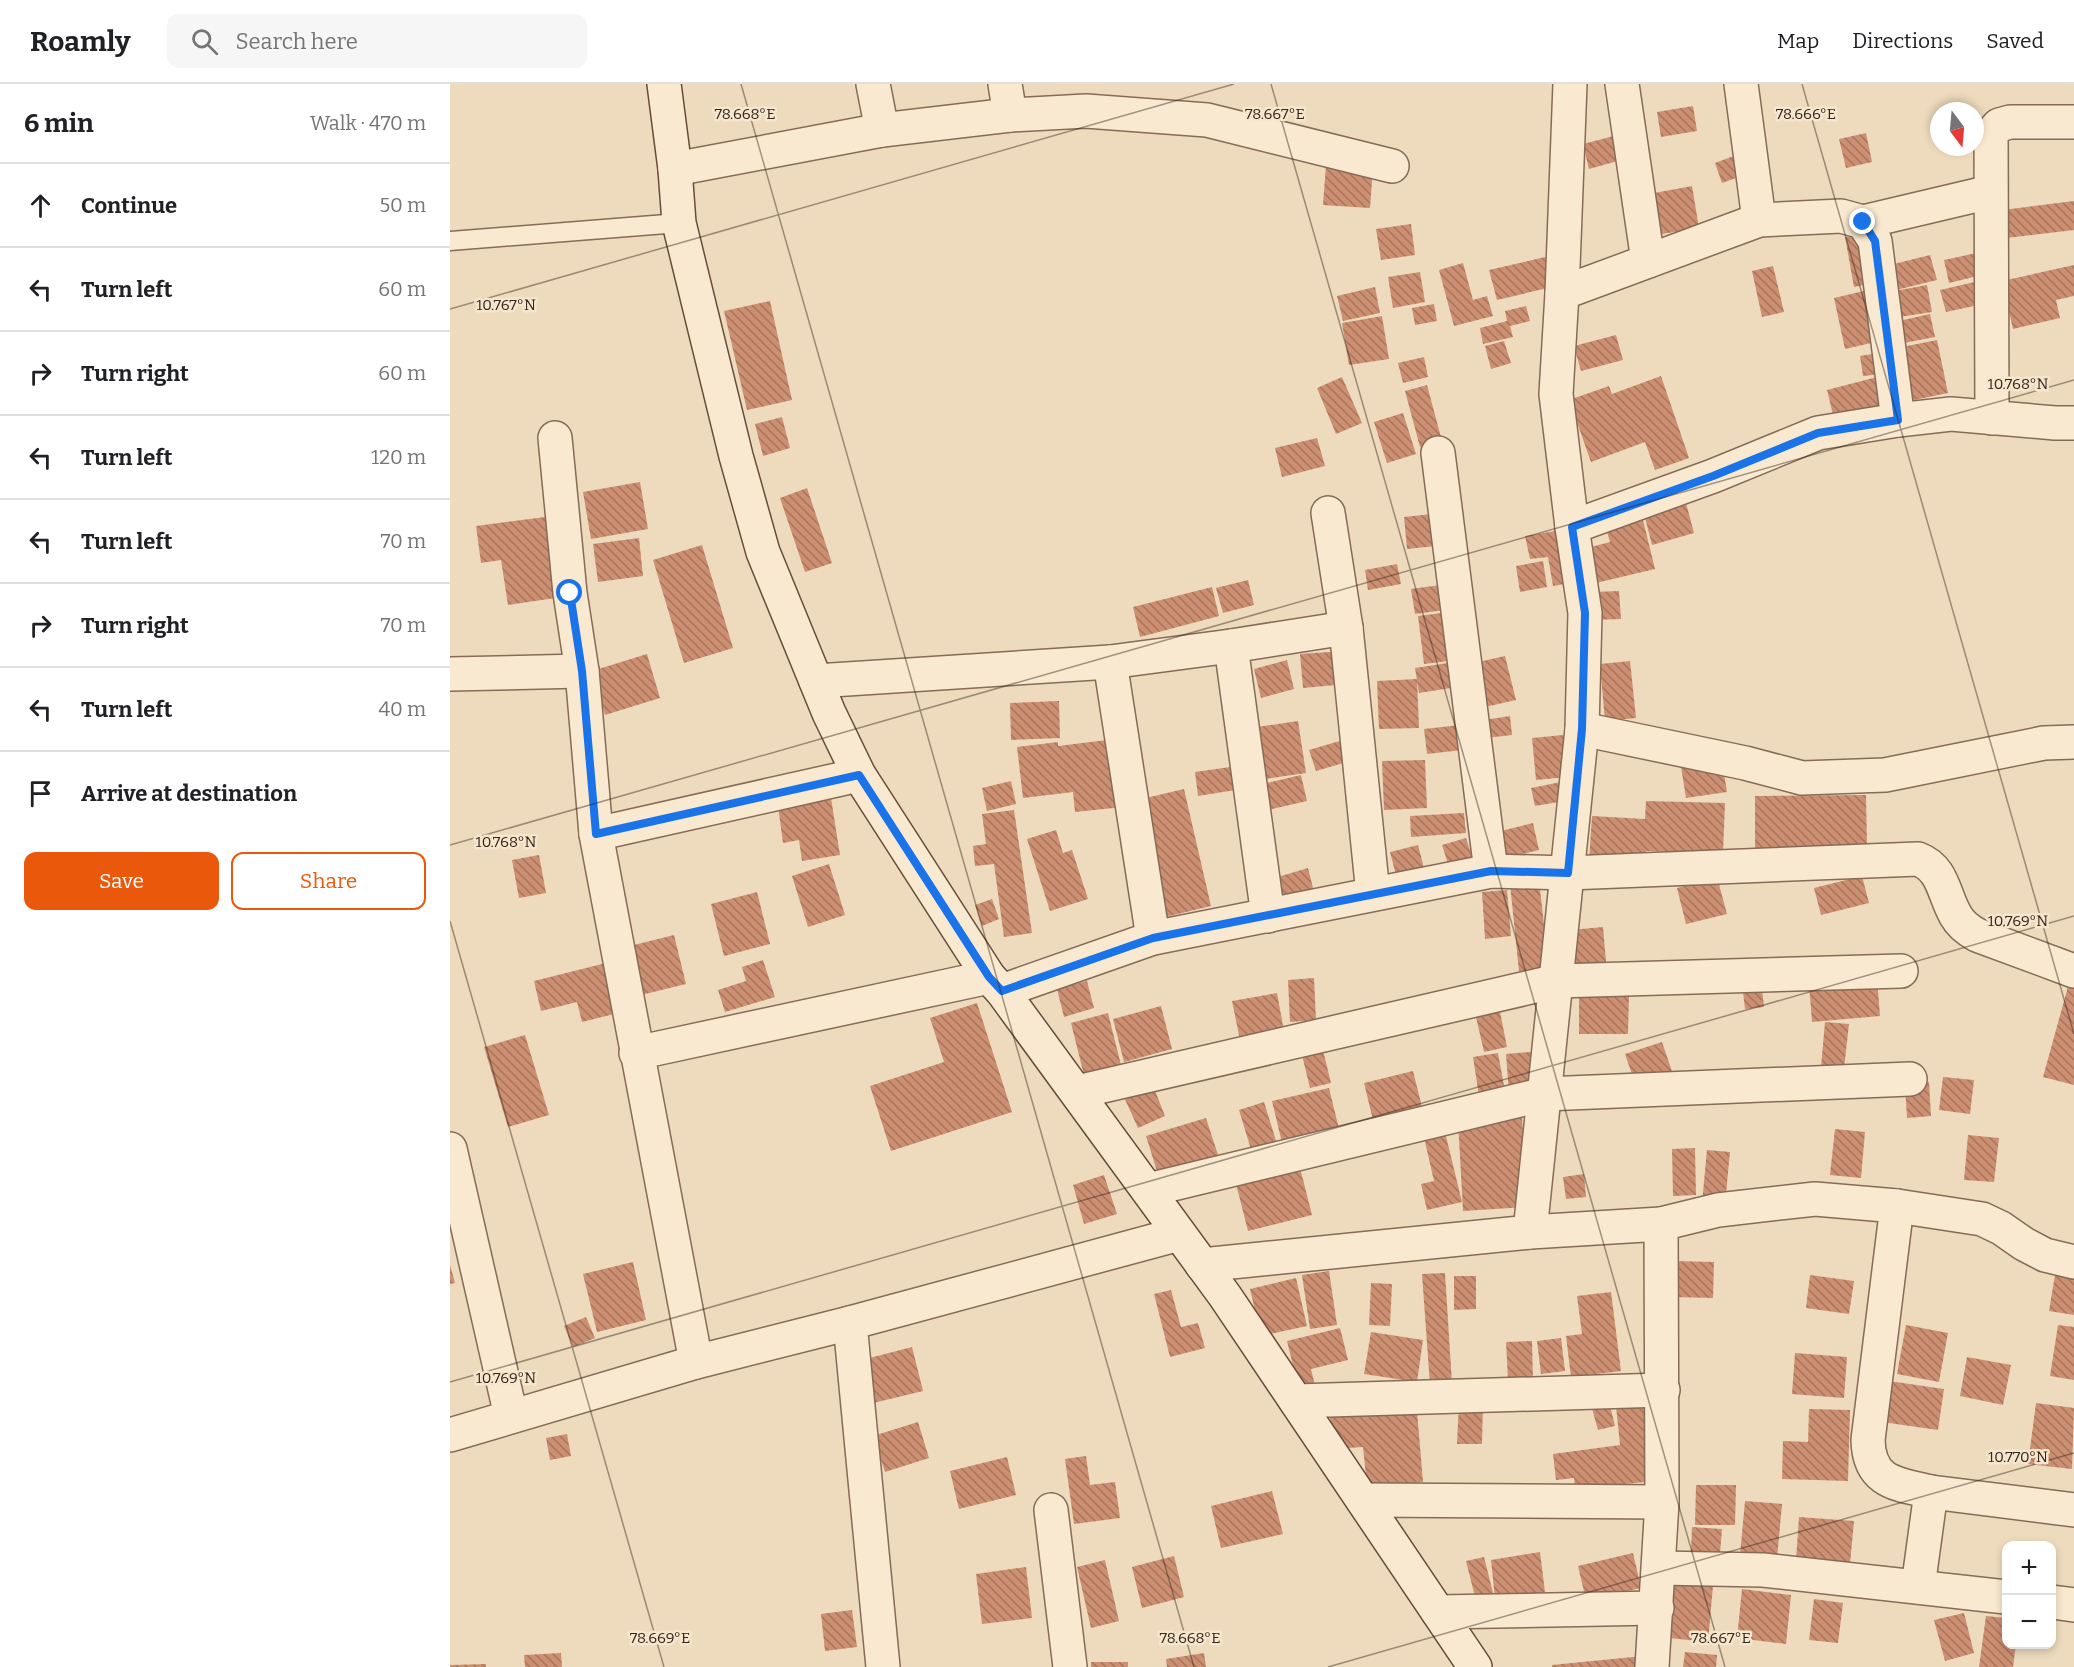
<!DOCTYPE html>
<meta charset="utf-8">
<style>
:root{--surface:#fff;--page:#f6f6f6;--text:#202124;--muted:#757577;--line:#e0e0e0;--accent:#ea580c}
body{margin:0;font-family:Bitter,serif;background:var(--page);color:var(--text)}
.controls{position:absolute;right:18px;bottom:18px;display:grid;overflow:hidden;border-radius:12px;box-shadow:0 3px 9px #0003}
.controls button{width:54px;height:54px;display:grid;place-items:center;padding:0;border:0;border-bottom:2px solid var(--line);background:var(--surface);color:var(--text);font:30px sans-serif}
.compass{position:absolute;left:1480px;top:18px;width:54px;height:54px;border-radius:50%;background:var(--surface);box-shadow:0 3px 9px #0003;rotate:164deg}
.stop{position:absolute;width:18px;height:18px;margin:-14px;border:4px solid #1a73e8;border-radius:50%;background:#fff}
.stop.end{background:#1a73e8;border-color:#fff;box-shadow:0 2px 6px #0008}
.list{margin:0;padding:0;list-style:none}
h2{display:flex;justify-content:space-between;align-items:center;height:78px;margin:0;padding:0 24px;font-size:26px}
h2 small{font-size:20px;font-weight:400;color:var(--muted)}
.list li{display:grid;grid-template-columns:39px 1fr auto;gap:18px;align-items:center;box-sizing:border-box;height:84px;padding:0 24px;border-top:2px solid var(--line)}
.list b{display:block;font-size:22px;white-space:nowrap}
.list em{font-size:20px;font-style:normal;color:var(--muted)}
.actions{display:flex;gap:12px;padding:18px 24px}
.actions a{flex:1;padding:14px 0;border:2px solid var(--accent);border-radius:12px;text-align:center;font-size:21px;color:var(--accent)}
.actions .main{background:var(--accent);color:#fff}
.icon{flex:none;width:33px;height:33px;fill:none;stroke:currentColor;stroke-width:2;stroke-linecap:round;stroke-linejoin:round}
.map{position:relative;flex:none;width:1624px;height:1583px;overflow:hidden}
header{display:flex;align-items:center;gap:36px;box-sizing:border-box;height:84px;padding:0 30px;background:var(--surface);border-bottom:2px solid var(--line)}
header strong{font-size:28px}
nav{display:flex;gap:33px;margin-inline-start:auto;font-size:21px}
.search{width:420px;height:54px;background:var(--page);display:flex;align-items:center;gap:15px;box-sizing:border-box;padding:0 21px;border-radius:12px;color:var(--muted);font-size:22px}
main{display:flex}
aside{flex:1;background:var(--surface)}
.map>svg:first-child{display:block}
.building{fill:url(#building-back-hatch)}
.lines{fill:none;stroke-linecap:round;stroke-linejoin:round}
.lane-casing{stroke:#866b56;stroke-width:21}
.street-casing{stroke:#866b56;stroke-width:36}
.secondary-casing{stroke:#684c3a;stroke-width:36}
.lane{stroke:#f9e9d0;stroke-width:18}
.street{stroke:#f9e9d0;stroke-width:33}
.secondary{stroke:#f9e9d0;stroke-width:33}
.route{stroke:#1a73e8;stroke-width:8}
.ticks{fill:none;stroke:#35251b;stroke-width:1.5;stroke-opacity:0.45}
.ticks-label{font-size:15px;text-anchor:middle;fill:#35251b;stroke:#f5e6cd;stroke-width:5;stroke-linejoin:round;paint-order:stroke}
</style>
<header>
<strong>Roamly</strong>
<div class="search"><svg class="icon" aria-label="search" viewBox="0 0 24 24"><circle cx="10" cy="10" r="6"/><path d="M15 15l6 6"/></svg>Search here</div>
<nav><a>Map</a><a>Directions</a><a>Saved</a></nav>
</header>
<main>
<aside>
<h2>6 min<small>Walk · 470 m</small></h2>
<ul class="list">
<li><svg class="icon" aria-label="ahead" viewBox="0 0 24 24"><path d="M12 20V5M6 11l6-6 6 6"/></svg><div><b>Continue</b></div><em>50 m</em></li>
<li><svg class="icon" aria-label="left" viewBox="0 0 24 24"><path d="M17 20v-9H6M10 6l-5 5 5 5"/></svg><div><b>Turn left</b></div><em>60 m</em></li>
<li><svg class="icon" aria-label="right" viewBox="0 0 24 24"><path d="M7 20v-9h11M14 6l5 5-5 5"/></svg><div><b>Turn right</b></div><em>60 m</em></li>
<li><svg class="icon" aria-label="left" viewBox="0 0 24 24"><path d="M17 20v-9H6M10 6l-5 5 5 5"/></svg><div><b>Turn left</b></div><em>120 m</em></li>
<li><svg class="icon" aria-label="left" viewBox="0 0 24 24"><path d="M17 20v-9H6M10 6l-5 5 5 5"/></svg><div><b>Turn left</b></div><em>70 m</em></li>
<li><svg class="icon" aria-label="right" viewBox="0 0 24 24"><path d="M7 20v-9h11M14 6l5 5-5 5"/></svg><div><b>Turn right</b></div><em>70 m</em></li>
<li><svg class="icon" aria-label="left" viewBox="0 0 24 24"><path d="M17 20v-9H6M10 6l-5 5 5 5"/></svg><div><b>Turn left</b></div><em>40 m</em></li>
<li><svg class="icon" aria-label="arrive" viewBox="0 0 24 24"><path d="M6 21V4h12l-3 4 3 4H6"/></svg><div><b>Arrive at destination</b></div></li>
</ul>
<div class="actions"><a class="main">Save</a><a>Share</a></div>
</aside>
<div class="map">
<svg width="1624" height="1583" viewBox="0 0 1624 1583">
<defs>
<pattern id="building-back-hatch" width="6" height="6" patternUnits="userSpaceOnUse" patternTransform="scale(1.5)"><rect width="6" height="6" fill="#cd8f72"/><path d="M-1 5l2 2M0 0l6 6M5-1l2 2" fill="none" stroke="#a7755d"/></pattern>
</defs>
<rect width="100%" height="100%" fill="#eedbbd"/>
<g class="building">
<path d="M1243,22L1247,47L1211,53L1207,28Z"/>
<path d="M1175,49L1182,73L1139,85L1133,60Z"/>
<path d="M1416,49L1422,78L1396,84L1389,55Z"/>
<path d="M1289,70L1297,90L1272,99L1265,79Z"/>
<path d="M876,81L923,84L920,124L873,121Z"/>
<path d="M1242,102L1249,144L1206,151L1199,110Z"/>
<path d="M1624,117V146L1556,154L1553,126Z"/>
<path d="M961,140L965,171L931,176L926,145Z"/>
<path d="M1414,150L1423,199L1404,203L1395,153Z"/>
<path d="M1531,168L1536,190L1499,199L1494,176Z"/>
<path d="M1480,171L1487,196L1442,207L1436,182Z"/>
<path d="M1095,173L1102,203L1047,216L1039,186Z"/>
<path d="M1013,179L1023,216L1037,212L1043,232L1004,242L989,186Z"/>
<path d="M1624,181V212L1606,216L1610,234L1563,245L1552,197Z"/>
<path d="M1323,182L1334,228L1312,233L1302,187Z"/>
<path d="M970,188L975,218L943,224L938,193Z"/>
<path d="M1533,196L1538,219L1496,228L1490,206Z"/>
<path d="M1477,201L1482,228L1443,234L1439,208Z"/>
<path d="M925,203L930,229L893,237L887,212Z"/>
<path d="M1418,206L1430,257L1395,265L1384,214Z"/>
<path d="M320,217L342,316L297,326L274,227Z"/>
<path d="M984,220L987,237L965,241L962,224Z"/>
<path d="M1076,222L1080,237L1060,242L1063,253L1033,260L1030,244L1057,237L1055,227Z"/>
<path d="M1480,230L1485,253L1449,260L1444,238Z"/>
<path d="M932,232L939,275L899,281L892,239Z"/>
<path d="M1166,251L1173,276L1131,287L1124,262Z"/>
<path d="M1487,256L1498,309L1459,317L1447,264Z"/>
<path d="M1054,257L1061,279L1041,285L1035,262Z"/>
<path d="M1428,269L1432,290L1413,292L1410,272Z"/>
<path d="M974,273L978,293L953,299L948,279Z"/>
<path d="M1211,292L1239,374L1205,386L1195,358L1141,378L1119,316L1159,302L1162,310Z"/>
<path d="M1431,292L1439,322L1384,335L1377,306Z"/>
<path d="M892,293L912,339L886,350L867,304Z"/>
<path d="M977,301L992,357L970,363L955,307Z"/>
<path d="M953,329L966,370L937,379L924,338Z"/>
<path d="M332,333L340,364L313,372L305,340Z"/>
<path d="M867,354L875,382L832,393L825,364Z"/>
<path d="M190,398L198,445L141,455L133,408Z"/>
<path d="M357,404L382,479L355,488L330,414Z"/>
<path d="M1236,419L1244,449L1202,461L1194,430Z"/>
<path d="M991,429L995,461L957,465L954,433Z"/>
<path d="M1192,432L1205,485L1146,499L1137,464L1160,458L1155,441Z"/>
<path d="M95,433L100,473L112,513L58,521L51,476L31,479L26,442Z"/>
<path d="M1112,446L1120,499L1103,502L1098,473L1080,475L1075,452Z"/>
<path d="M189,454L193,492L148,498L143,460Z"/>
<path d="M252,461L283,564L234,579L203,476Z"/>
<path d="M1093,477L1097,503L1070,508L1066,482Z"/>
<path d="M947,480L951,500L918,506L915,486Z"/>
<path d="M798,496L804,521L773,529L766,504Z"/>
<path d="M998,500L1002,525L965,530L961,505Z"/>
<path d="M762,503L769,532L690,553L683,523Z"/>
<path d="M1169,507L1171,535L1144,536L1143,508Z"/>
<path d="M1000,528L1006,576L974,580L968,532Z"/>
<path d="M893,567L896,600L853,604L850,570Z"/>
<path d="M197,570L210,614L155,631L142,587Z"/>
<path d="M1055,572L1066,616L1035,623L1024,579Z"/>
<path d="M837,576L844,605L811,614L804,585Z"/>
<path d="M1180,577L1186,634L1155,637L1150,580Z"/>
<path d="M998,579L1001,604L969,609L965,584Z"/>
<path d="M967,595L969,644L929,645L927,597Z"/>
<path d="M609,617L610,654L561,656L560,619Z"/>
<path d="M1060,632L1062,651L1036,654L1034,636Z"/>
<path d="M848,637L856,689L809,696L801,644Z"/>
<path d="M1019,640L1021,665L977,670L974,645Z"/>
<path d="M1113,651L1117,693L1086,696L1082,654Z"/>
<path d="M665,655L673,723L625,728L623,708L573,714L567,663L608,658V662Z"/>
<path d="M893,656L900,677L866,687L859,666Z"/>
<path d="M975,676L977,724L934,726L932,677Z"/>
<path d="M1272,677L1277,708L1236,714L1231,683Z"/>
<path d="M794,681L798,704L748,712L745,688Z"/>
<path d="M851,691L857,717L814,727L808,701Z"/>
<path d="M561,697L566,720L537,727L532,704Z"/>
<path d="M1111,698L1114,717L1085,722L1081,704Z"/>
<path d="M734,705L761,822L711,834L683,717Z"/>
<path d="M1416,711L1417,763L1305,769V712Z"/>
<path d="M381,714L390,771L352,777L349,756L333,759L328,722Z"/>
<path d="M1196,717L1275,719L1273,769L1196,767V779L1139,777L1142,732L1195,735Z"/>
<path d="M564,726L582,849L554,853L544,780L525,782L523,762L536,760L532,730Z"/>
<path d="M1014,729L1016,749L961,753L960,732Z"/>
<path d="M1083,739L1089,766L1058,774L1051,747Z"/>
<path d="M606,746L613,769L622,766L638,815L600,827L577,755Z"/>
<path d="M1016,754L1024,778L1000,786L992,761Z"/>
<path d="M968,761L975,788L947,795L940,768Z"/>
<path d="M89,771L96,809L69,814L62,776Z"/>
<path d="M379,780L395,831L358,843L342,792Z"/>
<path d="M858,784L865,812L829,823L821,795Z"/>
<path d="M1412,792L1419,819L1371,831L1364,804Z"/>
<path d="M1267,793L1277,830L1236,840L1227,804Z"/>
<path d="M1089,797L1100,893L1070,897L1060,800Z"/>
<path d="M1057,806L1061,852L1035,855L1032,808Z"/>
<path d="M307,808L320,860L274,872L261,820Z"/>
<path d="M542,815L549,835L532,842L525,821Z"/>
<path d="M1153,843L1157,889L1126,893L1121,846Z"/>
<path d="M224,851L236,900L191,911L180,862Z"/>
<path d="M313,876L325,913L275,928L268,906L296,897L292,883Z"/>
<path d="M160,878L172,928L132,938L127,918L91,927L84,897Z"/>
<path d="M1427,893L1430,932L1362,938L1359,899Z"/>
<path d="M864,894L866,936L840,938L838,896Z"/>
<path d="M637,897L644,924L614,933L607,905Z"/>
<path d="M1311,897L1314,923L1295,925L1292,899Z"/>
<path d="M1619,899L1624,901V1001L1593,993Z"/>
<path d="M827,909L834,947L790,956L782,917Z"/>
<path d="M1129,912H1179L1178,950H1129Z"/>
<path d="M527,919L562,1028L441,1067L420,1002L494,978L480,934Z"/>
<path d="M711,922L722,965L674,978L663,935Z"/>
<path d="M1050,928L1057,963L1034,968L1026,933Z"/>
<path d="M658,929L671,981L634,991L621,939Z"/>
<path d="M1375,938L1399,940L1394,985L1371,983Z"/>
<path d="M75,951L99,1031L58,1043L34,963Z"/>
<path d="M871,958L881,999L860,1004L850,963Z"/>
<path d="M1212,958L1224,993L1187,1005L1175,970Z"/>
<path d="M1092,967L1095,1006L1059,1009L1056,970Z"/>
<path d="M1048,969L1055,1007L1029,1012L1023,973Z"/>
<path d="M963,987L973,1027L924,1040L914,999Z"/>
<path d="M1493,993L1524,996L1520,1030L1489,1026Z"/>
<path d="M1479,998L1481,1032L1457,1034L1455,1000Z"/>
<path d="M702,999L715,1032L688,1044L673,1011Z"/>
<path d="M879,1004L890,1049L833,1063L822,1017Z"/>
<path d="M814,1018L828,1063L803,1072L789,1026Z"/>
<path d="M1072,1033L1077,1123L1013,1127L1008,1037Z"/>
<path d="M756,1034L770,1077L710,1097L696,1052Z"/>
<path d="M994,1044L1012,1118L977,1126L971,1100L984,1097L973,1049Z"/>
<path d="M1385,1045L1415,1048L1411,1094L1380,1091Z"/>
<path d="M1518,1051L1549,1054L1544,1098L1514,1096Z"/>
<path d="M1245,1064L1246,1111L1223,1112L1222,1065Z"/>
<path d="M1257,1066L1280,1068L1275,1120L1252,1119Z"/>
<path d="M847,1072L862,1131L798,1147L783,1088Z"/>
<path d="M1134,1090L1136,1113L1116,1115L1113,1093Z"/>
<path d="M654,1091L667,1130L634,1140L623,1101Z"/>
<path d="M1222,1177L1264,1178L1263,1214L1221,1213Z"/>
<path d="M183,1178L196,1236L147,1248L133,1190Z"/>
<path d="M0,1181L5,1199L0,1200Z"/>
<path d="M1606,1185L1624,1188V1231L1599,1227Z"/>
<path d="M879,1187L887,1241L860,1245L852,1191Z"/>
<path d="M995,1189L1002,1299L980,1301L972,1190Z"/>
<path d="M1360,1191L1404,1197L1399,1230L1356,1224Z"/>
<path d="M1004,1192H1026V1225L1004,1226Z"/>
<path d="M846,1194L857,1242L811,1252L800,1205Z"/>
<path d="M921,1199L942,1200L940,1242L919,1241Z"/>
<path d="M721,1206L731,1243L748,1239L755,1264L720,1273L704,1210Z"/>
<path d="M1161,1208L1171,1287L1121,1293L1116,1252L1132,1250L1127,1212Z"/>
<path d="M136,1233L145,1254L123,1263L114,1242Z"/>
<path d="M1456,1241L1498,1249L1489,1298L1447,1290Z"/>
<path d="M1608,1241L1624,1243V1296L1600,1292Z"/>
<path d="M890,1244L898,1276L861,1285L865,1302L849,1306L837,1257Z"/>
<path d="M921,1248L973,1256L967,1298L914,1290Z"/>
<path d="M1111,1254L1115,1287L1091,1290L1087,1257Z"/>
<path d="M1082,1257L1083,1296H1058L1056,1258Z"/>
<path d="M462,1263L473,1307L415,1321L404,1278Z"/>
<path d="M1345,1269L1397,1273L1394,1314L1342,1310Z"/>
<path d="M1517,1273L1561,1281L1553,1321L1510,1312Z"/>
<path d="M1439,1297L1494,1305L1488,1346L1432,1338Z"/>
<path d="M1194,1309L1204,1397L1125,1405L1124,1394L1106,1396L1103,1370L1170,1361L1165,1312Z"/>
<path d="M966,1315L973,1398L917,1402L913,1363L883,1365L879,1322Z"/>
<path d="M1159,1317L1165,1342L1148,1346L1141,1321Z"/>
<path d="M1009,1318L1033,1319L1032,1360H1007Z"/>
<path d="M1586,1319L1624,1324L1622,1385L1578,1380Z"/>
<path d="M1359,1325L1400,1326L1398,1397L1332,1395L1333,1357L1358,1358Z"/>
<path d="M468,1338L479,1374L435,1388L423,1352Z"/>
<path d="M117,1350L121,1372L100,1376L96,1354Z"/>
<path d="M636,1372L640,1401L665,1398L670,1434L624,1440L615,1375Z"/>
<path d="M557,1373L566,1411L509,1425L500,1387Z"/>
<path d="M1246,1401H1286L1285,1441H1245Z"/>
<path d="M822,1407L833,1450L771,1464L761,1422Z"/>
<path d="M1295,1417L1332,1420L1327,1475L1290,1471Z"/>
<path d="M1349,1433L1404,1437L1400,1480L1346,1476Z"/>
<path d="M1242,1443L1272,1445L1270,1469L1241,1467Z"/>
<path d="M1090,1468L1095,1508L1045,1515L1041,1476Z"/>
<path d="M1183,1469L1191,1504L1136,1516L1128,1482Z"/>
<path d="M724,1472L734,1513L692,1524L682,1483Z"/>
<path d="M1034,1473L1043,1509L1025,1513L1016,1477Z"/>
<path d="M655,1476L669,1537L641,1544L627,1483Z"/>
<path d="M576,1483L582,1534L532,1540L526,1490Z"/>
<path d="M1224,1499L1263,1502L1258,1558L1219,1554Z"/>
<path d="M1292,1505L1341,1511L1336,1560L1287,1554Z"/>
<path d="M1364,1515L1393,1519L1388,1559L1359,1556Z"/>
<path d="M402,1526L407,1563L375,1567L371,1530Z"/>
<path d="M1514,1529L1524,1569L1495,1577L1484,1536Z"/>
<path d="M1536,1532L1556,1534V1560H1566L1563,1583H1529Z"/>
<path d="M1235,1568L1267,1571L1266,1583H1233Z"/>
<path d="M111,1569L112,1583H75L74,1571Z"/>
<path d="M754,1569L756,1583H717L716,1575Z"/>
<path d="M1193,1572L1194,1583H1102V1581Z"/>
<rect x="641" y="1578" width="37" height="5"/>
<path d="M36,1580V1583H0V1581Z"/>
</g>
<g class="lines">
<defs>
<path id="lane" d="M0,157L229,139"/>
<g id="street">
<path d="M423,0L432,46"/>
<path d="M555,0L560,31"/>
<path d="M1172,0L1198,177"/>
<path d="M1291,0L1309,136"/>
<path d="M225,85L432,46L560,31L636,27L757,36L942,82"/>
<path d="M1413,138L1540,108"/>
<path d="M1112,209L1309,136L1391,132L1413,138L1425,157L1448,336"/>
<path d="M1542,334L1541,50L1549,41L1560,38H1624"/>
<path d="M105,354L120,509L132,587L146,750L246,1278"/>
<path d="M988,369L1041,787"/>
<path d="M878,429L896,544L923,810"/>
<path d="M1122,443L1263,392L1368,349L1448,336L1501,330L1605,339H1624"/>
<path d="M781,562L818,832"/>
<path d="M660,578L703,854"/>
<path d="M0,590L132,587"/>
<path d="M366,597L660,578L781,562L896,544"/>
<path d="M1132,645L1295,679L1352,694L1435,691L1594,659L1624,658"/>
<path d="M146,750L409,691"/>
<path d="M552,907L703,854L1041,787L1118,789L1468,775C1494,785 1493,810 1506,832C1511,841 1518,846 1527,851L1624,887"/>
<path d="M186,969L539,893"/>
<path d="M627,1008L1107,897L1451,887"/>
<path d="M0,1065L61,1332"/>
<path d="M698,1106L1095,1010L1460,995"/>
<path d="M1447,1122L1418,1356C1419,1399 1447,1400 1481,1408L1468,1503"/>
<path d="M1080,1148L1132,645L1135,529L1122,443L1106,310L1112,209L1120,0"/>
<path d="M752,1181L1080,1148L1211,1140L1268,1126L1365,1115L1447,1122L1532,1135L1551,1144L1574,1160L1595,1171L1624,1178"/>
<path d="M400,1239L433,1583"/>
<path d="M846,1317L1213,1306"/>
<path d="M0,1351L246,1278L400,1239L729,1150"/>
<path d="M1481,1408L1624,1426"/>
<path d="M913,1416L1212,1418"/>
<path d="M601,1426L620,1583"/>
<path d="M1209,1484L1313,1486L1556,1513"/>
<path d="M1602,1518L1624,1521"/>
<path d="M988,1528L1207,1524"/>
<path d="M1202,1583L1212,1418L1211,1140"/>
</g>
<path id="secondary" d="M214,0L225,85L229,139L286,372L313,468L379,629L409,691L539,893L552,907L775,1212L1025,1583"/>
</defs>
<use href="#lane" class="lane-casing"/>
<use href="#street" class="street-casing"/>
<use href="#secondary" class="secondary-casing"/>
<use href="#lane" class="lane"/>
<use href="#street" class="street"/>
<use href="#secondary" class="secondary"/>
</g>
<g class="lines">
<path class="route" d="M120,509L132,587L146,750L409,691L539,893L552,907L703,854L1041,787L1118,789L1132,645L1135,529L1122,443L1263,392L1368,349L1448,336L1425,157L1413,138"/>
</g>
<path class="ticks" d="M291,0L744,1583M821,0L1275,1583M1352,0L1624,950M0,225L784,0M0,761L1624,296M0,837L214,1583M0,1298L1624,832M878,1583L1624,1369"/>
<g class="ticks-label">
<text x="295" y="35">78.668°E</text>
<text x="825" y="35">78.667°E</text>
<text x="1356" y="35">78.666°E</text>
<text x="56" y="226">10.767°N</text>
<text x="1568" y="305">10.768°N</text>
<text x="56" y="763">10.768°N</text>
<text x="1568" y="842">10.769°N</text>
<text x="56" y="1299">10.769°N</text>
<text x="1568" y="1378">10.770°N</text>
<text x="210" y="1559">78.669°E</text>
<text x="740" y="1559">78.668°E</text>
<text x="1271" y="1559">78.667°E</text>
</g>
</svg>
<div class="controls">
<button>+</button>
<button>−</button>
</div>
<svg class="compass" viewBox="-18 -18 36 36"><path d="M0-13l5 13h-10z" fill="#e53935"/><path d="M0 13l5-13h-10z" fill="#757577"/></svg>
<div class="stop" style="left:120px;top:509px"></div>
<div class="stop end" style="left:1413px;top:138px"></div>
</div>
</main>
